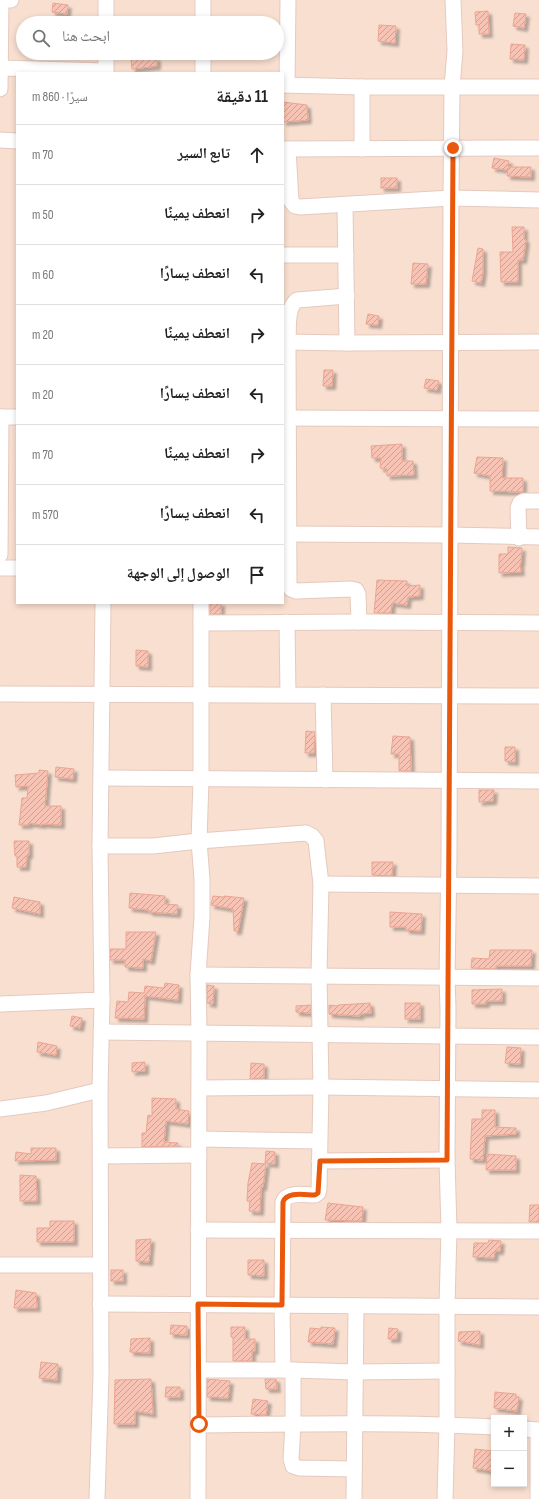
<!DOCTYPE html>
<html lang="ar">
<meta charset="utf-8">
<style>
:root{--surface:#fff;--page:#f6f6f6;--text:#222;--muted:#767676;--line:#e0e0e0}
body{margin:0;font-family:"Sofia Sans Condensed","Noto Naskh Arabic",sans-serif;background:var(--page);color:var(--text);direction:rtl}
.controls{position:absolute;right:12px;bottom:12px;display:grid;overflow:hidden;border-radius:0px;box-shadow:0 2px 6px #0003}
.controls button{width:36px;height:36px;display:grid;place-items:center;padding:0;border:0;border-bottom:1px solid var(--line);background:var(--surface);color:var(--text);font:20px sans-serif}
.stop{position:absolute;width:12px;height:12px;margin:-9px;border:3px solid #ea580c;border-radius:50%;background:#fff}
.stop.end{background:#ea580c;border-color:#fff;box-shadow:0 1px 4px #0008}
.list{margin:0;padding:0;list-style:none}
h2{display:flex;justify-content:space-between;align-items:center;height:52px;margin:0;padding:0 16px;font-size:17px}
h2 small{font-size:13px;font-weight:400;color:var(--muted)}
.list li{display:grid;grid-template-columns:26px 1fr auto;gap:12px;align-items:center;box-sizing:border-box;height:60px;padding:0 16px;border-top:1px solid var(--line)}
.list b{display:block;font-size:15px;white-space:nowrap}
.list em{font-size:13px;font-style:normal;color:var(--muted)}
.icon{flex:none;width:22px;height:22px;fill:none;stroke:currentColor;stroke-width:2;stroke-linecap:round;stroke-linejoin:round}
.map{position:relative;flex:none;width:539px;height:1499px;overflow:hidden;direction:ltr}
.search{position:absolute;background:var(--surface);box-shadow:0 2px 6px #0003;left:16px;top:16px;width:268px;height:44px;display:flex;align-items:center;gap:10px;box-sizing:border-box;padding:0 14px;border-radius:22px;color:var(--muted);font-size:15px}
.panel{position:absolute;background:var(--surface);box-shadow:0 2px 6px #0003;left:16px;top:72px;width:268px;height:532px;border-radius:0px;direction:rtl}
.map>svg:first-child{display:block}
.residential{fill:#f8dfd0;fill-rule:evenodd}
.building{fill:url(#building-hatch);stroke:#eaa593;filter:url(#shadow)}
.lines{fill:none;stroke-linecap:round;stroke-linejoin:round}
.minor-casing{stroke:#e5c9be;stroke-width:17}
.minor{stroke:#fff;stroke-width:15}
.route{stroke:#ea580c;stroke-width:5}
</style>
<div class="map">
<svg width="539" height="1499" viewBox="0 0 539 1499">
<defs>
<pattern id="building-hatch" width="6" height="6" patternUnits="userSpaceOnUse"><rect width="6" height="6" fill="#f6c3b4"/><path d="M-1 1l2-2M0 6l6-6M5 7l2-2" fill="none" stroke="#cca194"/></pattern>
<filter id="shadow"><feDropShadow dx="3.5" dy="3.5" stdDeviation="1" flood-color="#0004"/></filter>
</defs>
<rect width="100%" height="100%" fill="#feeddf"/>
<path class="residential" d="M0,0H539V1499H0ZM23,23H277V53H23ZM17,73H283V603H17ZM494,1418H524V1484H494Z"/>
<g class="building">
<path d="M53,3L68,5L67,14L52,12Z"/>
<path d="M488,11L489,34H479V25H476L475,12Z"/>
<path d="M515,13L526,14L524,28L513,26Z"/>
<path d="M379,25L396,26L395,43L378,41Z"/>
<path d="M511,44L525,45L524,60L510,59Z"/>
<path d="M145,57L157,58V66L132,69L131,59Z"/>
<path d="M283,102L307,105L308,120L283,122Z"/>
<path d="M494,158L509,161L508,167H531V177L507,176L508,168L507,170L492,168Z"/>
<rect x="381" y="178" width="16" height="10"/>
<path d="M512,227H524V239L526,240L523,260H518V282H501L500,252H513Z"/>
<path d="M478,248L483,249V272L481,283L472,281Z"/>
<path d="M413,263L428,264L426,284H411Z"/>
<path d="M368,314L379,316L378,325L366,324Z"/>
<path d="M324,370H333L332,386H323Z"/>
<path d="M426,379L439,381L437,390L424,388Z"/>
<path d="M402,444V461H413L414,475L387,476V469L380,468L381,458H372L371,446Z"/>
<path d="M477,457L503,458L502,478H523V492L490,491V476L474,473Z"/>
<path d="M508,547L522,548L521,563H520L521,572L499,573V554H508Z"/>
<path d="M377,580L407,581V586L420,585V596L408,597L407,605L392,603L391,613H374Z"/>
<rect x="210" y="603" width="11" height="11"/>
<path d="M136,650L148,651V667L136,666Z"/>
<path d="M306,731L315,732L314,753H305Z"/>
<path d="M393,736L410,737L411,771H399V754H391Z"/>
<path d="M505,747H515V762L505,761Z"/>
<path d="M56,767L74,769L73,779L55,777Z"/>
<path d="M39,770L48,771L45,806H61V825L43,824L42,825L29,823V825H19L22,798H27L28,786L16,787L15,775L39,773Z"/>
<path d="M479,790H494L493,801L479,802Z"/>
<path d="M14,841H29V855H27L26,867H17V856H15Z"/>
<path d="M372,862H393L392,876L372,875Z"/>
<path d="M130,893L165,896V904L178,905L177,914L149,912V910L129,908Z"/>
<path d="M213,896L224,897V896L244,898L238,931H234L233,909L211,905Z"/>
<path d="M14,897L40,902V914L12,908Z"/>
<path d="M390,912L422,914L421,931L406,930V927H390Z"/>
<path d="M126,932H156L151,961L143,959V968L125,967V960H110V949H126Z"/>
<path d="M490,950H532L531,966H496V969L471,968L472,958L489,959Z"/>
<path d="M165,983L179,985L178,1000L145,996L144,1019L115,1018L117,1001L128,1002L129,992L144,993L145,986L164,988Z"/>
<path d="M207,985L214,986L213,1004L207,1003Z"/>
<path d="M502,989V1001H486V1004H472V990Z"/>
<path d="M370,1003L371,1013L360,1014V1016L329,1014V1005L338,1006V1005Z"/>
<rect x="405" y="1003" width="15" height="16"/>
<path d="M311,1005V1013L296,1012V1006Z"/>
<path d="M72,1016L82,1018L80,1028L70,1026Z"/>
<path d="M38,1042L57,1046L56,1055L37,1052Z"/>
<path d="M507,1047L521,1048L520,1064L505,1063Z"/>
<path d="M145,1062V1071L132,1072V1063Z"/>
<path d="M251,1063L264,1064V1078L250,1079Z"/>
<path d="M152,1098L176,1099V1109L189,1111L188,1124L166,1121L164,1142L178,1143L177,1146L142,1147V1133H146L148,1115L152,1116Z"/>
<path d="M482,1110H495V1127L516,1128V1134L485,1136L483,1160L470,1159L472,1119H482Z"/>
<path d="M31,1148H56V1160L15,1161L16,1152L31,1154Z"/>
<path d="M266,1151L275,1152V1164L265,1163Z"/>
<path d="M487,1154L516,1156V1170H486Z"/>
<path d="M252,1163L266,1164L263,1187H261L260,1212L249,1211L250,1201H247L248,1183Z"/>
<path d="M20,1175L36,1176L37,1201H20Z"/>
<path d="M328,1203L363,1207L362,1221L325,1220Z"/>
<path d="M530,1205H539V1222H529Z"/>
<path d="M50,1221H74V1242H37V1228H50Z"/>
<path d="M151,1239L149,1262L136,1261V1240Z"/>
<path d="M489,1240L501,1241L500,1251H495L494,1258L473,1257L474,1243H488Z"/>
<path d="M248,1260H264V1276L248,1275Z"/>
<rect x="111" y="1270" width="12" height="11"/>
<path d="M16,1290L36,1293L37,1308H14Z"/>
<path d="M171,1325L187,1326V1335L170,1334Z"/>
<path d="M231,1327H245V1339H255V1351H252V1361H233V1337H231Z"/>
<path d="M321,1327L335,1328L333,1344L308,1342L310,1328L321,1329Z"/>
<path d="M389,1328L398,1329L397,1339H388Z"/>
<path d="M480,1331V1345L458,1341L459,1332Z"/>
<path d="M150,1338V1353L130,1352L131,1339Z"/>
<path d="M41,1362L58,1364L57,1380L39,1378Z"/>
<path d="M151,1379L153,1414L135,1411V1424H114L115,1380Z"/>
<path d="M207,1379L230,1381L228,1398L207,1397Z"/>
<path d="M265,1379H276L277,1389H266Z"/>
<path d="M166,1387H180V1397H165Z"/>
<path d="M495,1392L516,1394V1397H519L517,1411L494,1408Z"/>
<path d="M253,1399L268,1401L266,1415L251,1414Z"/>
<path d="M475,1449L494,1451L492,1471L473,1468Z"/>
</g>
<g class="lines">
<defs>
<g id="minor">
<path d="M106,23V0"/>
<path d="M203,23V0"/>
<path d="M1,68L106,71"/>
<path d="M106,73V53"/>
<path d="M203,73V53"/>
<path d="M283,85L362,87H539"/>
<path d="M287,85L288,0"/>
<path d="M0,89L1,0H11"/>
<path d="M0,140L17,141"/>
<path d="M283,149L539,148"/>
<path d="M288,149L291,201L295,206L300,207L451,198L539,200"/>
<path d="M362,149V87"/>
<path d="M345,205L347,343"/>
<path d="M283,255H346"/>
<path d="M347,296L297,300C286,308 289,329 288,342L289,584L291,589L296,591L351,589L356,590L358,594L359,622"/>
<path d="M283,342L347,343L539,342"/>
<path d="M0,417H17"/>
<path d="M283,418L539,419"/>
<path d="M288,534L450,535L539,537"/>
<path d="M519,538L518,508L520,503L524,501H539"/>
<path d="M0,555L1,417"/>
<path d="M0,568H17"/>
<path d="M287,622L288,695"/>
<path d="M201,623L359,622L539,623"/>
<path d="M0,694L539,696"/>
<path d="M323,695L325,780"/>
<path d="M102,778L539,781"/>
<path d="M100,846H153L199,841L306,833L312,836L316,841L321,884L319,976L321,1087L319,1189L318,1193L315,1195C305,1195 287,1191 283,1202L282,1305L283,1370"/>
<path d="M321,884L539,886"/>
<path d="M198,975L539,978"/>
<path d="M0,1004L102,1000"/>
<path d="M101,1032L539,1037"/>
<path d="M199,1088L321,1087L539,1090"/>
<path d="M0,1109L46,1103L100,1090"/>
<path d="M199,1139L319,1141"/>
<path d="M101,1156L199,1155"/>
<path d="M319,1161L447,1160"/>
<path d="M198,1230L539,1231"/>
<path d="M0,1265H100"/>
<path d="M100,1304L539,1307"/>
<path d="M198,1370H293L355,1372L447,1371"/>
<path d="M293,1370V1424L291,1459L293,1466L299,1468L354,1469"/>
<path d="M199,1425C297,1424 396,1422 494,1427"/>
<path d="M524,1429L539,1430"/>
<path d="M97,1499L101,1375L100,1090L102,1000L100,846L103,603"/>
<path d="M198,1499L199,1033L198,975L202,917V879L199,841L201,780V603"/>
<path d="M354,1499L356,1306"/>
<path d="M445,1499L447,1425V1306L449,1230L447,1160L448,1009L447,977L449,858L451,198L452,87L455,51L453,0"/>
<path d="M538,1499V1430"/>
</g>
</defs>
<use href="#minor" class="minor-casing"/>
<use href="#minor" class="minor"/>
</g>
<g class="lines">
<path class="route" d="M199,1424L198,1304L282,1305L283,1202C287,1191 305,1195 315,1195L318,1193L320,1161L447,1160L453,148"/>
</g>
</svg>
<div class="controls">
<button>+</button>
<button>−</button>
</div>
<div class="stop" style="left:199px;top:1424px"></div>
<div class="stop end" style="left:453px;top:148px"></div>
<div class="search"><svg class="icon" aria-label="search" viewBox="0 0 24 24"><circle cx="10" cy="10" r="6"/><path d="M15 15l6 6"/></svg>ابحث هنا</div>
<section class="panel">
<h2>11 دقيقة<small>سيرًا · 860 m</small></h2>
<ul class="list">
<li><svg class="icon" aria-label="ahead" viewBox="0 0 24 24"><path d="M12 20V5M6 11l6-6 6 6"/></svg><div><b>تابع السير</b></div><em>70 m</em></li>
<li><svg class="icon" aria-label="right" viewBox="0 0 24 24"><path d="M7 20v-9h11M14 6l5 5-5 5"/></svg><div><b>انعطف يمينًا</b></div><em>50 m</em></li>
<li><svg class="icon" aria-label="left" viewBox="0 0 24 24"><path d="M17 20v-9H6M10 6l-5 5 5 5"/></svg><div><b>انعطف يسارًا</b></div><em>60 m</em></li>
<li><svg class="icon" aria-label="right" viewBox="0 0 24 24"><path d="M7 20v-9h11M14 6l5 5-5 5"/></svg><div><b>انعطف يمينًا</b></div><em>20 m</em></li>
<li><svg class="icon" aria-label="left" viewBox="0 0 24 24"><path d="M17 20v-9H6M10 6l-5 5 5 5"/></svg><div><b>انعطف يسارًا</b></div><em>20 m</em></li>
<li><svg class="icon" aria-label="right" viewBox="0 0 24 24"><path d="M7 20v-9h11M14 6l5 5-5 5"/></svg><div><b>انعطف يمينًا</b></div><em>70 m</em></li>
<li><svg class="icon" aria-label="left" viewBox="0 0 24 24"><path d="M17 20v-9H6M10 6l-5 5 5 5"/></svg><div><b>انعطف يسارًا</b></div><em>570 m</em></li>
<li><svg class="icon" aria-label="arrive" viewBox="0 0 24 24"><path d="M6 21V4h12l-3 4 3 4H6"/></svg><div><b>الوصول إلى الوجهة</b></div></li>
</ul>
</section>
</div>
